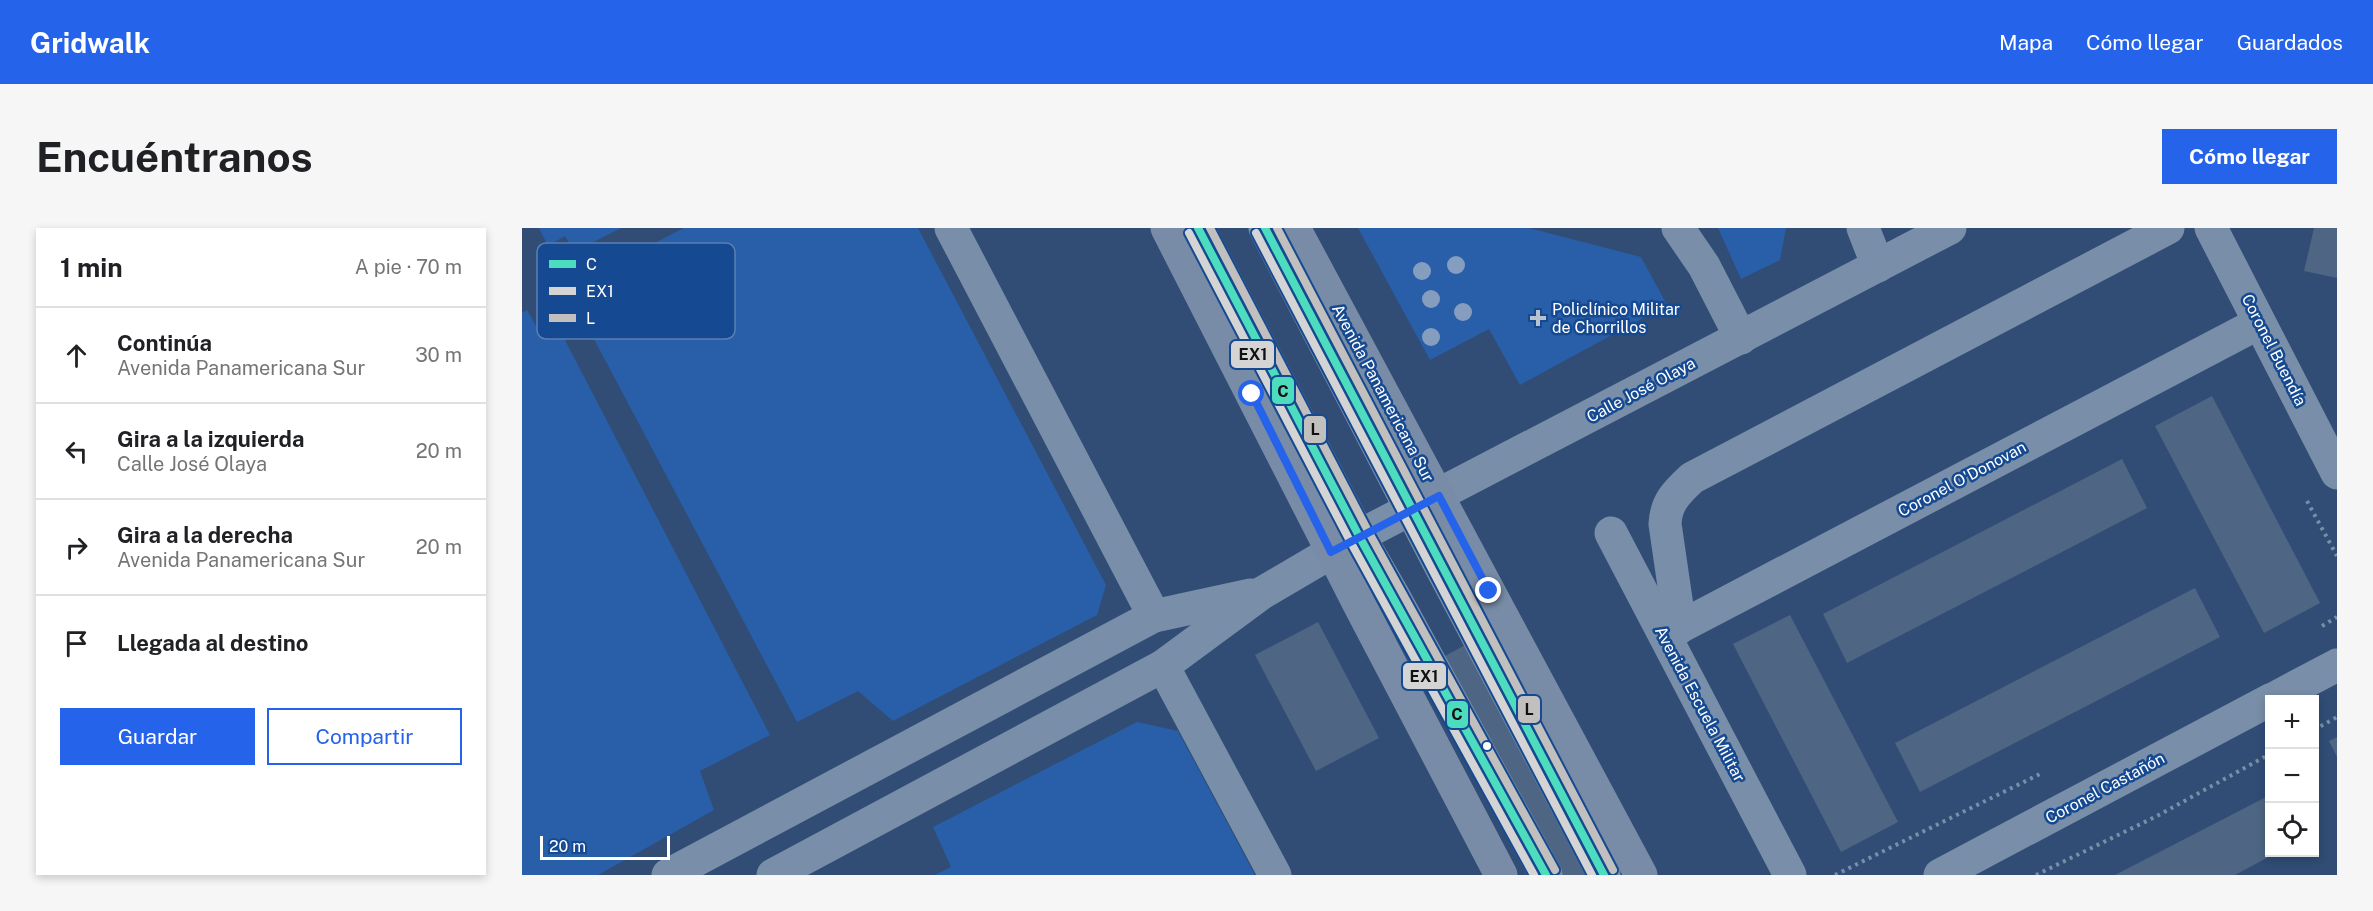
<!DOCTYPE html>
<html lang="es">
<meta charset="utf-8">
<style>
:root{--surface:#fff;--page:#f6f6f6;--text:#202124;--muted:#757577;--line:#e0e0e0;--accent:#2563eb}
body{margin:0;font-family:"Public Sans",sans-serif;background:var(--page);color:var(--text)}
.controls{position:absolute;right:18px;bottom:18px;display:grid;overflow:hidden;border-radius:0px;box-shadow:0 3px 9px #0003}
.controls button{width:54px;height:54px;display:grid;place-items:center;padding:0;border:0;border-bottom:2px solid var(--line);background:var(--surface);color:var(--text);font:30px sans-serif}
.scale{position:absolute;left:18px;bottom:15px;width:130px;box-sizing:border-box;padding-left:6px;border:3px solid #fff;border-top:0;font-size:16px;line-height:21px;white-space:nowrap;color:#fff;-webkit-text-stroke:4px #154991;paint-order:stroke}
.stop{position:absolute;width:18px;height:18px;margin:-14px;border:4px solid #2563eb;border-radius:50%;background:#fff}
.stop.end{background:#2563eb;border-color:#fff;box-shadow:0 2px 6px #0008}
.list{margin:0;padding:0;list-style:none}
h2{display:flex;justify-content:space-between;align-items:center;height:78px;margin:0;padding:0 24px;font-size:26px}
h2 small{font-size:20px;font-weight:400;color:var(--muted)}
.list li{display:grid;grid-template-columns:39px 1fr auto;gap:18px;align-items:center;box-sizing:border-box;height:96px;padding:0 24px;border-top:2px solid var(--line)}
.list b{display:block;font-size:22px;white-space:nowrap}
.list p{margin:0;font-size:20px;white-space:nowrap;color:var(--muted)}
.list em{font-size:20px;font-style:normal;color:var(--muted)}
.actions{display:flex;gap:12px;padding:18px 24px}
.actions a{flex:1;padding:14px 0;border:2px solid var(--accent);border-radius:0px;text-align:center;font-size:21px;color:var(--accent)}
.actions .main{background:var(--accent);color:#fff}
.icon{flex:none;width:33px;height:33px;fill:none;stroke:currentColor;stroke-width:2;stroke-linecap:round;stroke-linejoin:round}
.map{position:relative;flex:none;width:1815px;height:647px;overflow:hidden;border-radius:0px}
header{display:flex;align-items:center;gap:36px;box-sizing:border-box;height:84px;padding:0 30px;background:var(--accent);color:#fff}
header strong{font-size:28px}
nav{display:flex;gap:33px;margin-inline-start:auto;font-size:21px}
.intro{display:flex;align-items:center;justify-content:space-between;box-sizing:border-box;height:144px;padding:0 36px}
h1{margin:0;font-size:42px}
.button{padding:15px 27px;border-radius:0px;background:var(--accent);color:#fff;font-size:21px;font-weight:700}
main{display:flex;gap:36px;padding:0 36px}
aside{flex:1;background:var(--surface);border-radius:0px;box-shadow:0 3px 9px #0003}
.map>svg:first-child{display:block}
.green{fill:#285fa8}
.building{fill:#4e6584}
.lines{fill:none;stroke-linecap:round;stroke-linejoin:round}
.path{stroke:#798ea8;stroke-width:4;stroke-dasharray:3 4.5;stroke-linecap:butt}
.minor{stroke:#798ea8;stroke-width:33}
.major{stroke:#788ca7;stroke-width:33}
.bus-1-casing{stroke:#154991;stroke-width:12}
.bus-2-casing{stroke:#154991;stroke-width:12}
.bus-3-casing{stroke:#154991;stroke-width:12}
.bus-1{stroke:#4ddcbe;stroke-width:8}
.bus-2{stroke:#d4d4d4;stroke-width:8}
.bus-3{stroke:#c1c0be;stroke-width:8}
.tree{fill:#859dbf}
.route{stroke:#2563eb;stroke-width:8}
.poi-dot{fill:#b7c1cf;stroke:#154991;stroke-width:2}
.bus-dot{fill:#fff;stroke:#154991;stroke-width:2}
.labels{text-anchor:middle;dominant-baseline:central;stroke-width:5;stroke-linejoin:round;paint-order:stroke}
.poi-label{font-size:16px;fill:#fff;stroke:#154991;text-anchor:start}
.street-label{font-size:16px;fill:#fff;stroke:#154991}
.key{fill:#154991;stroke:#5b80b2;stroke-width:1.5}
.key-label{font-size:16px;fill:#fff}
.line-badge{stroke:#154991;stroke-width:2}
.pale-badge-label{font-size:16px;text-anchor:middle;font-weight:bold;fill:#111}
</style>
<header>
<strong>Gridwalk</strong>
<nav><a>Mapa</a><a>Cómo llegar</a><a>Guardados</a></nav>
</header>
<div class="intro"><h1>Encuéntranos</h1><a class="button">Cómo llegar</a></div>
<main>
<aside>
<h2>1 min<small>A pie · 70 m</small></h2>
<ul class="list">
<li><svg class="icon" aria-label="ahead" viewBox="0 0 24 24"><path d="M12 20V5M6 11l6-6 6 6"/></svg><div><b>Continúa</b><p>Avenida Panamericana Sur</p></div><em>30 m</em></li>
<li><svg class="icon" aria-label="left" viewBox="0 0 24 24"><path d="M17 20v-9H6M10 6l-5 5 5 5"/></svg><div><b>Gira a la izquierda</b><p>Calle José Olaya</p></div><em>20 m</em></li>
<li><svg class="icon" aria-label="right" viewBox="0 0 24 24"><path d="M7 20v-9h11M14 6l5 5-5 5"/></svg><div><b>Gira a la derecha</b><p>Avenida Panamericana Sur</p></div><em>20 m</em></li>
<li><svg class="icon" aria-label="arrive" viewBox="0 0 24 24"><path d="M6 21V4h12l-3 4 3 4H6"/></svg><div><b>Llegada al destino</b></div></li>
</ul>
<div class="actions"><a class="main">Guardar</a><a>Compartir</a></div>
</aside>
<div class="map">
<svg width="1815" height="647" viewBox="0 0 1815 647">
<rect width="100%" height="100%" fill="#314d75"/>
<g class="green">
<path d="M17,0H99L52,24L43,8L26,18Z"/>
<path d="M162,0H396L584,357L575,387L371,493L336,463L275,494L55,79L73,69L62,51Z"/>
<path d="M836,0H1007L1119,29L1145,77L998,157L967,101L908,132Z"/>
<path d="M1196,0H1264L1258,32L1219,51Z"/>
<path d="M5,82L14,98L31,89L248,507L178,543L192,582L76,647H0V85Z"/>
<path d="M615,494L656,503L733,647H413L429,639L411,599Z"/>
</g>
<g class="building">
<path d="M1792,0H1815V50L1782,43Z"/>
<path d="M1690,168L1798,375L1742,405L1633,198Z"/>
<path d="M1600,231L1625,280L1325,435L1301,386Z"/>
<path d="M1673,360L1698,409L1398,564L1373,515Z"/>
<path d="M1268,387L1376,594L1319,624L1211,416Z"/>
<path d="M796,394L857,510L794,543L733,427Z"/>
<path d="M945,416L1068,647H1037L921,429Z"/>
<path d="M1815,509V529L1807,513Z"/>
<path d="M1748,567V624H1756L1713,647H1593Z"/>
</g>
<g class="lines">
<g class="path">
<path d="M1785,273L1815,328"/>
<path d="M1800,398L1815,389"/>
<path d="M1792,502L1815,489"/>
<path d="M1313,647L1520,545"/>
<path d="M1514,647L1635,588L1748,526"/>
</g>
<g class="minor">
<path d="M429,0L632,388"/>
<path d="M676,0L837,308L870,365L1024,647"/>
<path d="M743,0L920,341L1082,647"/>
<path d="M1156,0L1182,38L1219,110"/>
<path d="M1341,0L1356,38"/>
<path d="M1689,0L1815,245"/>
<path d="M1089,305L1268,647"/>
<path d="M1158,399L1143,296C1144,274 1155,264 1170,250L1646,0"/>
<path d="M1144,409L1158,399L1737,95"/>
<path d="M641,438L753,647"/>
<path d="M1749,472L1815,437"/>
<path d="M146,647L632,388L729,367"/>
<path d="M251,647L641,438L740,365L837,308L1428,0"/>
<path d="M1418,647L1748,472"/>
</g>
<g class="major">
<path d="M645,0L839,380L979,647"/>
<path d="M772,0L1119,647"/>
</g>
<defs>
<g id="bus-1">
<path d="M676,0L837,308L1024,647"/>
<path d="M743,0L1082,647"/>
</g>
<g id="bus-2">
<path d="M667,5L828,313L1012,647"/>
<path d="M734,5L1070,647"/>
</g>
<g id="bus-3">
<path d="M688,0L846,303L1033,642"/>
<path d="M755,0L1091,642"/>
</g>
</defs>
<use href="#bus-1" class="bus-1-casing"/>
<use href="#bus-2" class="bus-2-casing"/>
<use href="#bus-3" class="bus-3-casing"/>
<use href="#bus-1" class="bus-1"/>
<use href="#bus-2" class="bus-2"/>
<use href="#bus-3" class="bus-3"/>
</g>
<g class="tree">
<circle cx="934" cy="37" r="9"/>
<circle cx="900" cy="43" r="9"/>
<circle cx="909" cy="71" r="9"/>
<circle cx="941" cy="84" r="9"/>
<circle cx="909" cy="109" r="9"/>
</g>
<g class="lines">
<path class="route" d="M730,166L809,324L917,268L967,363"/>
</g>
<path class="poi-dot" d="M1013 81h6v6h6v6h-6v6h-6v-6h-6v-6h6z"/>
<circle class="bus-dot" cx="965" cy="518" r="5"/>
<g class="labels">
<g class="poi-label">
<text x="1030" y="81">Policlínico Militar<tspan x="1030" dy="18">de Chorrillos</tspan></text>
</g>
<g class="street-label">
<text transform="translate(1752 122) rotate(63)">Coronel Buendía</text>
<text transform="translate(1119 162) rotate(-28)">Calle José Olaya</text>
<text transform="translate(861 165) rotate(62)">Avenida Panamericana Sur</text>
<text transform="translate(1440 251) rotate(-28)">Coronel O'Donovan</text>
<text transform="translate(1178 476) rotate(62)">Avenida Escuela Militar</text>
<text transform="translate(1583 560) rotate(-28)">Coronel Castañón</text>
</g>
</g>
<rect x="15" y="15" width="198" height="96" rx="9" class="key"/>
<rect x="27" y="32" width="27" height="8" fill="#4ddcbe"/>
<rect x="27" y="59" width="27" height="8" fill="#d4d4d4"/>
<rect x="27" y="86" width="27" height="8" fill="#c1c0be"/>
<g class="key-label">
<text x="64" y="42">C</text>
<text x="64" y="69">EX1</text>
<text x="64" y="96">L</text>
</g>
<g class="line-badge">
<rect x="708" y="112" width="45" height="29" rx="6" fill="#d4d4d4"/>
<rect x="749" y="148" width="24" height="29" rx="6" fill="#4ddcbe"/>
<rect x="781" y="187" width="24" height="29" rx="6" fill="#c1c0be"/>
<rect x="880" y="434" width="45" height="28" rx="6" fill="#d4d4d4"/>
<rect x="995" y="467" width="24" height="29" rx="6" fill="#c1c0be"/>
<rect x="924" y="472" width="23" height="29" rx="6" fill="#4ddcbe"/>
</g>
<g class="pale-badge-label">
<text x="731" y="132">EX1</text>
<text x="761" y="169">C</text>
<text x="793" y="207">L</text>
<text x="902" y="454">EX1</text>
<text x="1007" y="487">L</text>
<text x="935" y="492">C</text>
</g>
</svg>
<div class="controls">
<button>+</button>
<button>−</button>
<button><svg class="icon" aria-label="locate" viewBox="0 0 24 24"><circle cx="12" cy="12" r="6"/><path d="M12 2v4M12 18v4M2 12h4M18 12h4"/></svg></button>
</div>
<div class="scale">20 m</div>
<div class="stop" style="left:730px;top:166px"></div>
<div class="stop end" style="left:967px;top:363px"></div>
</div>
</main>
